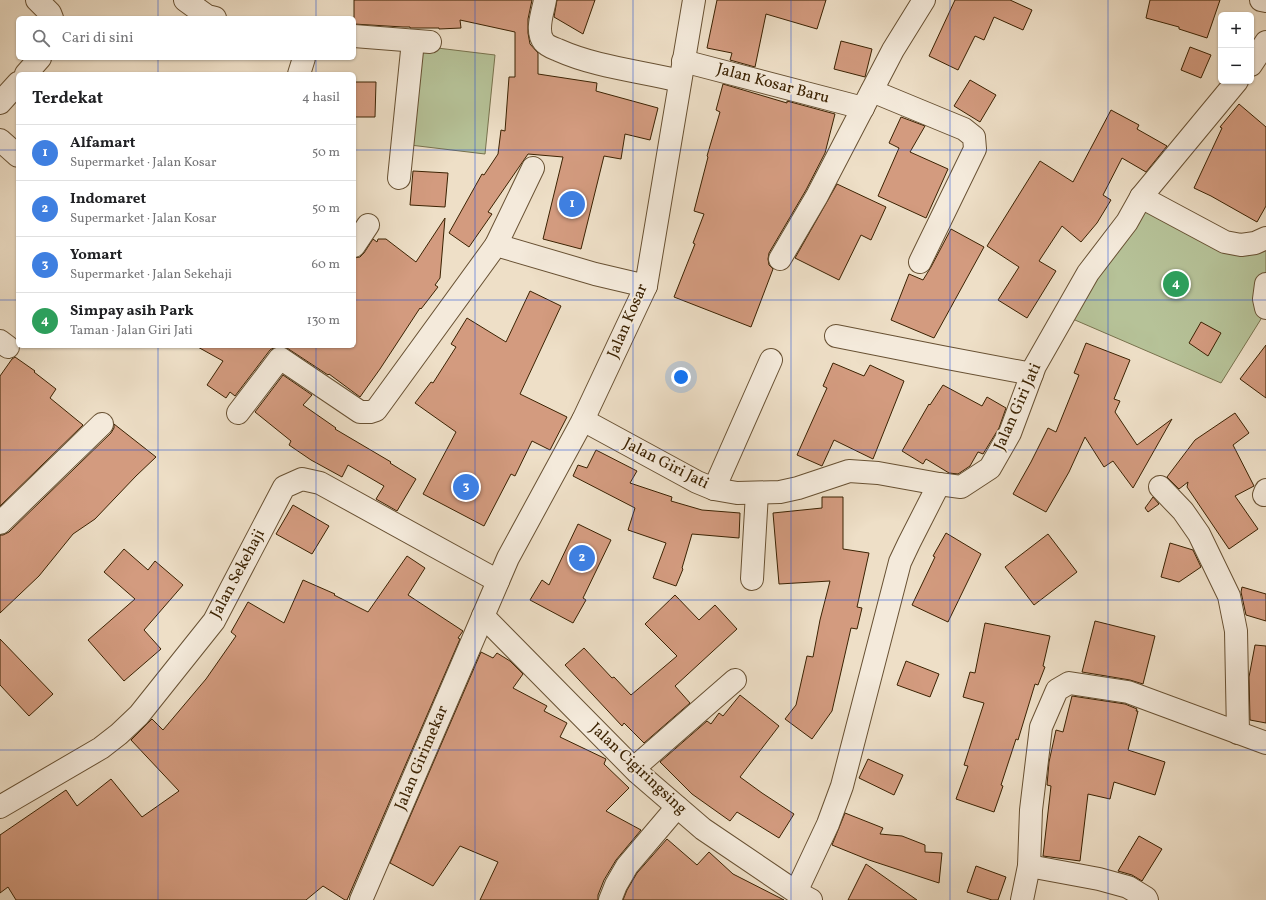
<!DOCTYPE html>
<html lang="id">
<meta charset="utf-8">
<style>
:root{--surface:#fff;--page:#f2f2f2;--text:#202124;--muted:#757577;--line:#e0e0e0;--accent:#b45309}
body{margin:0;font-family:Vollkorn,serif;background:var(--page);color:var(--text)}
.controls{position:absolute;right:12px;top:12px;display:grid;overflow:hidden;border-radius:6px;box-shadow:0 1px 3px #0004}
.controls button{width:36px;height:36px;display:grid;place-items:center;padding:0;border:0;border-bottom:1px solid var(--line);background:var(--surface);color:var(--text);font:20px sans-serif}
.you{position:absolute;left:681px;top:377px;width:14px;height:14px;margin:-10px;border:3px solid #fff;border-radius:50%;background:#1a73e8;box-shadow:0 0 0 6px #1a73e833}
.badge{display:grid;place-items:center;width:26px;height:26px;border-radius:50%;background:var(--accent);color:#fff;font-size:13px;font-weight:700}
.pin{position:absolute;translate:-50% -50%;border:2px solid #fff;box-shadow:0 1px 4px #0006}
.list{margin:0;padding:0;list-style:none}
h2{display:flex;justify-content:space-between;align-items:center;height:52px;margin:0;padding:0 16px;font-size:17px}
h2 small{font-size:13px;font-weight:400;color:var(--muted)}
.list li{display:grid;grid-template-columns:26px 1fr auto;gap:12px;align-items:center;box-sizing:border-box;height:56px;padding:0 16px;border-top:1px solid var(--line)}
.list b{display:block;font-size:15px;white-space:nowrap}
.list p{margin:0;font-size:13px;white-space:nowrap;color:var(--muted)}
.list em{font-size:13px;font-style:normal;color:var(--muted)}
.icon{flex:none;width:22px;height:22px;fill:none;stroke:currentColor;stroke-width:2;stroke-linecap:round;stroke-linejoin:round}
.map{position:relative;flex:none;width:1266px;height:900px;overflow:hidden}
.search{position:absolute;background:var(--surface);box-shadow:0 1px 3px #0004;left:16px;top:16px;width:340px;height:44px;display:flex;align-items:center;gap:10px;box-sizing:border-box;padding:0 14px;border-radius:6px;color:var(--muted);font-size:15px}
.panel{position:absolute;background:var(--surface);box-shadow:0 1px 3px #0004;left:16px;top:72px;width:340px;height:276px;border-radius:6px}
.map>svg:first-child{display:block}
.green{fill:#b6c298;stroke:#78724d}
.building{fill:#d39b7f;stroke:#3b2202}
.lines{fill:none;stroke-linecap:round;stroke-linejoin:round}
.minor-casing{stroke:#685133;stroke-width:24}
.minor{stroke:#f4eadb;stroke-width:22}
.grid{fill:none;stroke:#1d4ed8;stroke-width:1;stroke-opacity:0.55}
.labels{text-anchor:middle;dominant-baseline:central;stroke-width:4;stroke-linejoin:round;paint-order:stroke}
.street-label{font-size:16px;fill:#3b2202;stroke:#f4eadb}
</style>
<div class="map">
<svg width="1266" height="900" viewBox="0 0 1266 900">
<rect width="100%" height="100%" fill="#eedfc7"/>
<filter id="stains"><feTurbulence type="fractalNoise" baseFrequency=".005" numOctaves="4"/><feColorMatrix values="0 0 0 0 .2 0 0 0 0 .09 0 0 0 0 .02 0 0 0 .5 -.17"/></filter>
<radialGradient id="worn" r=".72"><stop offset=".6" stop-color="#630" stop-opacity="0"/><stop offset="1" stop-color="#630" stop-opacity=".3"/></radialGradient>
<g class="green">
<path d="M421,46L495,55L485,154L410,145Z"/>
<path d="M1143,198L1228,239L1266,233V276L1260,291L1261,319L1221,383L1068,317Z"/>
</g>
<g class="building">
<path d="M354,0H532L528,19V33L530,44L538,53V74L597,83L596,91L658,108L650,140L625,134L621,159L604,156L581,249L543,239L563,157L528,154L488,212L492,214L469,247L449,233L482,174L484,175L498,154L501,130L505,131L509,77H515V32L460,20L461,28L439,29V28H410V27H403L354,24Z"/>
<path d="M557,0H595L583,34L554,17Z"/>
<path d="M717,0H826L817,29L766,14L755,67L730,60L732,53L707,48Z"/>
<path d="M955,0H1010L1032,10L1023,30L994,17L984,40L975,36L958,70L929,56Z"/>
<path d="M1150,0H1220L1207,38L1179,29V27L1146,18Z"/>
<path d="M841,41L872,49L865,77L834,69Z"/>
<path d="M1190,47L1211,55L1201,78L1181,70Z"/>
<path d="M970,80L996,95L980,122L954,106Z"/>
<path d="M354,82H376L375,117H354Z"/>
<path d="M723,84L787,103V101L835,114L825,153L806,190L769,253L768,259L769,265L773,269L751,327L674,297L695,244L693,243L704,214L694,211L708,157L707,156L720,112L716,110Z"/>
<path d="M1239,104L1266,127V206L1257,222L1211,196L1194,188L1222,128L1220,127Z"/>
<path d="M1111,110L1139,125L1137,129L1167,146L1146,172L1122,158L1103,195L1111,200L1097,223L1081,242L1062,226L1039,261L1056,271L1027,318L998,300L1019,267L987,246L1040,161L1073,182Z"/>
<path d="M901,117L925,126L910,152L948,169L926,218L878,196L899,148L889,143Z"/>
<path d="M413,171L448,173L445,207L410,205Z"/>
<path d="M837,184L886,207L871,240L861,235L839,280L795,258Z"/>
<path d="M445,218L440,278L435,285L438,287L421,309L420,308L380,369L360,397L329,374L328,375L287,348L283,346H354V258L360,257L364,253L373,239L377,242L378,239H386L416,262Z"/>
<path d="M951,229L984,247L934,338L891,320L909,274L923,280L931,267Z"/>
<path d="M530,291L561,306L520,394L567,417L550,450L532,441L515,476L511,474L484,526L423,494L456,432L415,403L431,382L433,383L456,347L451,344L467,318L506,342Z"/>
<path d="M1201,322L1221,333L1208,356L1189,343Z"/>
<path d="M1086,343L1130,360L1114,399L1120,401L1115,412L1137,445L1172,419L1133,488L1113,461L1104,467L1085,437L1069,472L1046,512L1013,494L1031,462L1048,428L1056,432L1079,375L1074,373Z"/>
<path d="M1266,345V398L1240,379Z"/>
<path d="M196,346H278L275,347L270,350L235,396L230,392L226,398L207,385L223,361Z"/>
<path d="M15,357L35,371L34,372L56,389L50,398L83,425L0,506V376L12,359Z"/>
<path d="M833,363L864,376L870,365L904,381L873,459L834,440L822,466L797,455L827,388L823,386Z"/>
<path d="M283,375L312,395L303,405L336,428L335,429L391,462L390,463L416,479L397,511L376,499L384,486L348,465L342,477L311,460L289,445L291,441L255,412Z"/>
<path d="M943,385L982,406L987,397L1006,408L999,428L983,454L978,452L970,466L958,474L949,473L926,459L923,464L902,451L929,404L930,405Z"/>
<path d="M1235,413L1249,433L1233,445L1254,486L1235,496L1258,529L1229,549L1187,487L1188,482L1179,489L1167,477L1195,440Z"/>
<path d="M114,424L156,457L136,476L95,519L73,534L39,576L0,613V535H3L9,532L111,433L114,428Z"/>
<path d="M596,450L637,471L630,483L672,497L671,501L702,510L740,513L739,538L692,534L682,568L683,569L676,586L653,578L666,543L628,530L635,508L573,476L578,465L587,468Z"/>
<path d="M822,497H843V549L869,553L857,607L862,608L857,629L851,628L832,711L812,739L785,719L796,705L807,656L813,657L820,620L830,581L779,584L773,513L822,508Z"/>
<path d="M1153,497L1159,504L1148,512L1145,508Z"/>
<path d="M293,505L329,526L312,554L276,534Z"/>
<path d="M578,524L611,540L583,598L586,600L573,623L530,600L542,580L549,585Z"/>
<path d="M946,533L981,554L948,622L912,605L935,557L933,556Z"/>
<path d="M1048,534L1077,572L1034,605L1005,567Z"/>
<path d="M1170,543L1193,550L1201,567L1179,582L1161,577Z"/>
<path d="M124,549L148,570L155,561L183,585L144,630L161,649L124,681L88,640L135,599L104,572Z"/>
<path d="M407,556L425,568L408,595L463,631L458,638L460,639L347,900H345L323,886L306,900H16L8,887L0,893V835L66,790L77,806L111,779L142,817L179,791L131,740L152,719L163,730L206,679L236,636L231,632L248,602L284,623L303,580L335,594L334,595L368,612Z"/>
<path d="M1242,587L1266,594V621L1246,615L1241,592Z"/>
<path d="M675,595L699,620L715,605L737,629L675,686L690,703L644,743L624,723L622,726L565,665L584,648L612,678L614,677L631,695L677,656L645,624Z"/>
<path d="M1095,621L1155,636L1143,684L1130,680L1082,672Z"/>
<path d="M985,623L1050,636L1043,666L1045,667L1038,685L1035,684L1018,740L1016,739L1001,785L1003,786L994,812L956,799L968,766L964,765L984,703L963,697L970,672L975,673Z"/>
<path d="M0,639L53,694L29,716L0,685Z"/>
<path d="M1255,645L1266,646V723L1250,720L1249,677Z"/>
<path d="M481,652L493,658L497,653L510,661L523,674L513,688L547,706L544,711L567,723L560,737L606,759L604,764L629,788L606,811L641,830L616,860L604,880L598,895V900H480L498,862L460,846L433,886L390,863Z"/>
<path d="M906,661L939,674L930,697L897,685Z"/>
<path d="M740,695L779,726L740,777L762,793L794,814L779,838L737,812L730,821L692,794L660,762L707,721L711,724L719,713L723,716Z"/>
<path d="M1072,696L1125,704L1137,709L1136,711H1138L1128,750L1165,762L1155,795L1114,782L1110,799L1088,794L1080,861L1043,856L1051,786L1047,785L1049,762L1056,730L1063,732Z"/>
<path d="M868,759L903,775L894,795L859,778Z"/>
<path d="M845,813L883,828L880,834L902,836L925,845V852L942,853L939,883L869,860L832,845Z"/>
<path d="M1139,836L1162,849L1142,881L1132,875L1118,871Z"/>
<path d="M667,839L697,865L709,852L733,874L784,900H623L627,890L637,873Z"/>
<path d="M866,864L917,900H848Z"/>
<path d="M976,866L1006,877L998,900H992L967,892Z"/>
</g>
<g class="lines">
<defs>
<g id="minor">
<path d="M37,0L50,13L52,18"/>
<path d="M185,0L207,16L215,18"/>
<path d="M545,0C543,12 535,31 544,42C547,46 553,48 558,50C596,67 639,71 680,81"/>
<path d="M1261,0L1266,1"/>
<path d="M354,36L430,42"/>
<path d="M683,61L863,108"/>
<path d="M1251,65L1266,42"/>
<path d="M26,74L40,58"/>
<path d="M299,74L304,58"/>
<path d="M872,91L964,129L974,137L975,149L920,262"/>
<path d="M0,103L18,83"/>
<path d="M0,140L18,156"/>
<path d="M399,178L413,41"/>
<path d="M1141,197L1225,242L1241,245L1255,243L1266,238"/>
<path d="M496,245L533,168"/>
<path d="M354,246L368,225"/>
<path d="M780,259L817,196L893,50L924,0"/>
<path d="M1266,284L1264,299L1266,308"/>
<path d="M836,336L942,357L1032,374"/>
<path d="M0,341L8,347"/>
<path d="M238,413L280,358L360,412H370L376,410L496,245L595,274L646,286"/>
<path d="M583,420L697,482L714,489L737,493L780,492L798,488L849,471L878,473L939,484L961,487L990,468L1010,433L1035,366L1088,273L1127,222L1141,197L1237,81"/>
<path d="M1160,487L1183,511L1199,534L1229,596L1236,631L1238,733"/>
<path d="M714,489L771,360"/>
<path d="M1264,495L1266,490"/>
<path d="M0,523L102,424"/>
<path d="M752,579L757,493"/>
<path d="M483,616L638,773L703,829L796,892L811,900"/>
<path d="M634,768L735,680"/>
<path d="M0,807L101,748L119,734L139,715L214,621L284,487L302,479L320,483L498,581"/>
<path d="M1029,866L1099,879L1128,887L1146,898L1147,900"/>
<path d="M796,892L828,824L842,786L900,562L909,543L939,484"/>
<path d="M361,900L508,558L583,420L646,286L694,0"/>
<path d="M610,900L616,885L627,866L677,807"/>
<path d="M1022,900L1029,866L1031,810L1041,727L1057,690L1069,683L1128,692L1266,743"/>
</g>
</defs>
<use href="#minor" class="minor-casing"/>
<use href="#minor" class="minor"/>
</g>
<path class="grid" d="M158,0V18M316,0V18M475,0V900M633,0V900M791,0V900M950,0V900M1108,0V900M158,58V74M316,58V74M0,150H18M354,150H1266M0,300H18M354,300H1266M158,346V900M316,346V900M0,450H1266M0,600H1266M0,750H1266"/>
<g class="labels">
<g class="street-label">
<text transform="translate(773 84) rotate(15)">Jalan Kosar Baru</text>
<text transform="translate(628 321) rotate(-67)">Jalan Kosar</text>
<text transform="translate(1018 407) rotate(-66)">Jalan Giri Jati</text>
<text transform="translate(666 464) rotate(27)">Jalan Giri Jati</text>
<text transform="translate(238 574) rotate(-62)">Jalan Sekehaji</text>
<text transform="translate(422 758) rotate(-67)">Jalan Girimekar</text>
<text transform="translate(638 769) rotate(43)">Jalan Cigiringsing</text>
</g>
</g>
<rect width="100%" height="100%" filter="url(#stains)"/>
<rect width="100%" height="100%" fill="url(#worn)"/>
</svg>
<div class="controls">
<button>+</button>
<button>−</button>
</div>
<div class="you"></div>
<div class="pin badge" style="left:572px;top:204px;background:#3f7fe0">1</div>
<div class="pin badge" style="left:582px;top:558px;background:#3f7fe0">2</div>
<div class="pin badge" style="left:466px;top:487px;background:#3f7fe0">3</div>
<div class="pin badge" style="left:1176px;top:284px;background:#2e9e5b">4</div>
<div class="search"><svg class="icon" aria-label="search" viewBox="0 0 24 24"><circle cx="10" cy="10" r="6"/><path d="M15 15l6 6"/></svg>Cari di sini</div>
<section class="panel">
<h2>Terdekat<small>4 hasil</small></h2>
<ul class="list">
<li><span class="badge" style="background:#3f7fe0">1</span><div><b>Alfamart</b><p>Supermarket · Jalan Kosar</p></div><em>50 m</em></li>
<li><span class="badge" style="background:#3f7fe0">2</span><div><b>Indomaret</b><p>Supermarket · Jalan Kosar</p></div><em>50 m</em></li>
<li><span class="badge" style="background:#3f7fe0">3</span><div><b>Yomart</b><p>Supermarket · Jalan Sekehaji</p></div><em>60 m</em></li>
<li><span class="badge" style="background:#2e9e5b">4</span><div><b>Simpay asih Park</b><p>Taman · Jalan Giri Jati</p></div><em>130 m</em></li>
</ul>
</section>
</div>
